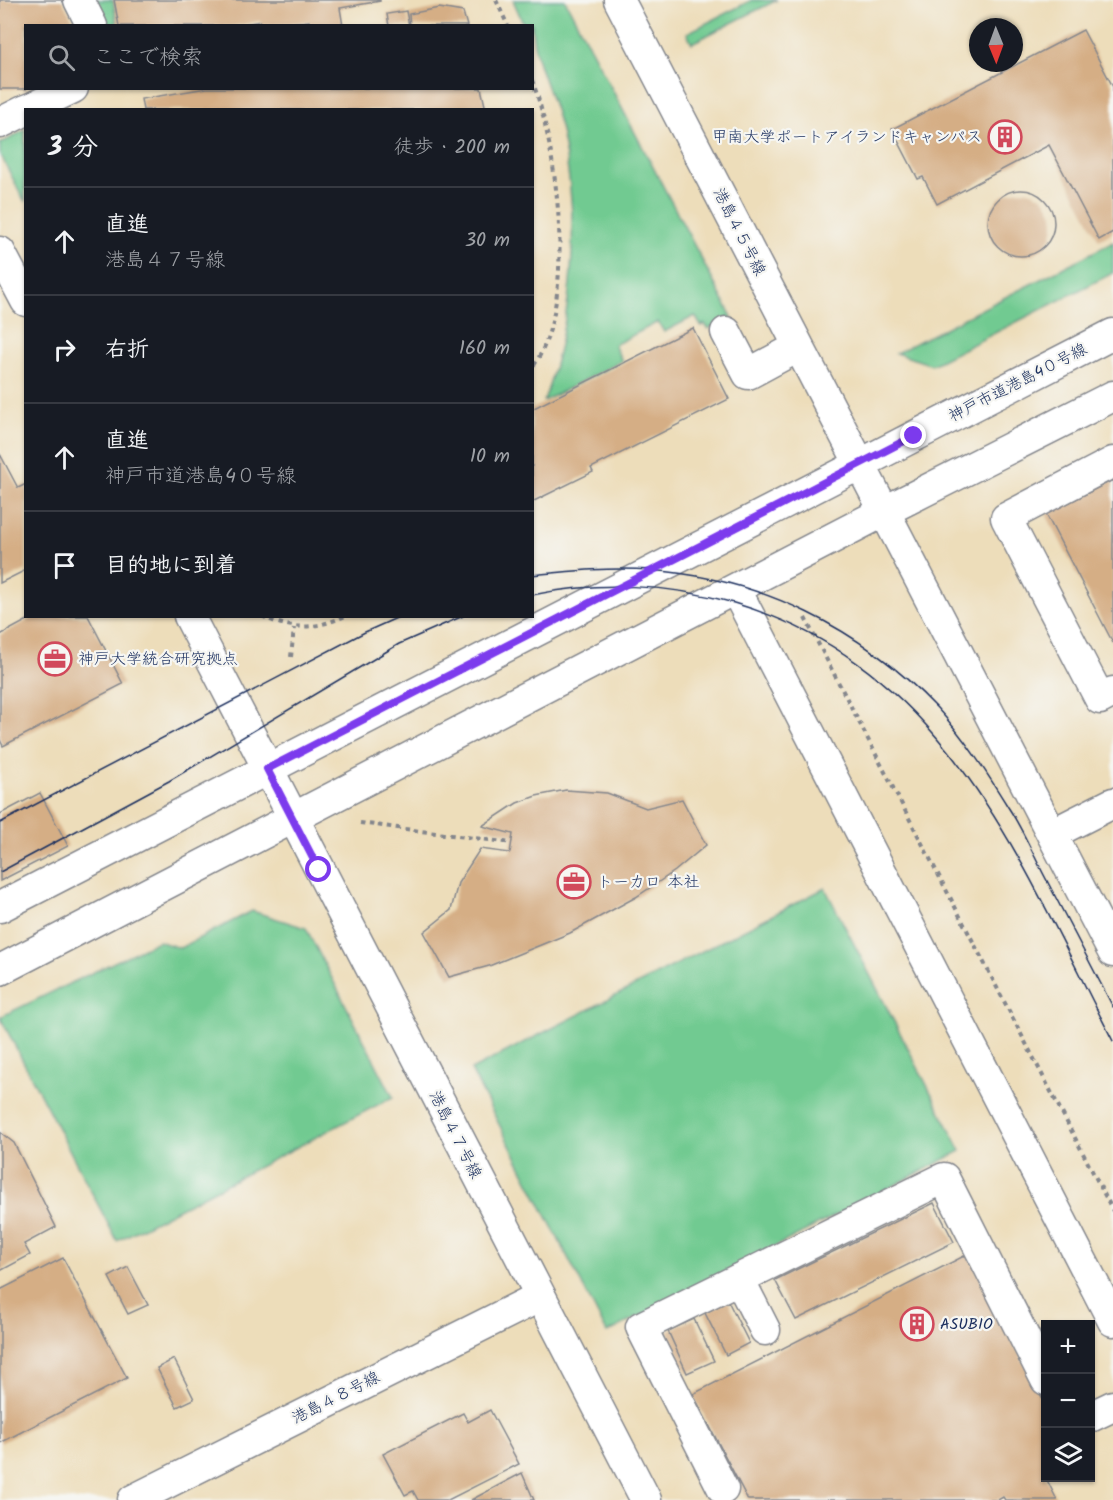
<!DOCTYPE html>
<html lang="ja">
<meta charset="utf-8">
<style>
:root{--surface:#171b24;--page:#242831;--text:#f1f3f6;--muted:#9ea1a6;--line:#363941}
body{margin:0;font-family:Kalam,"Klee One",sans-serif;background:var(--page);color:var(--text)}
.controls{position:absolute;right:18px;bottom:18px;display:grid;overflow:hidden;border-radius:0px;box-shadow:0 2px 4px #0004}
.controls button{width:54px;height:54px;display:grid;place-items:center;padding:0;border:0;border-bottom:2px solid var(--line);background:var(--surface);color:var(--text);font:30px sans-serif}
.compass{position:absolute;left:969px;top:18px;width:54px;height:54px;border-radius:50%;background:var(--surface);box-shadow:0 2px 4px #0004;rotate:179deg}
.stop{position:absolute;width:18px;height:18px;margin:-14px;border:4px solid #7c3aed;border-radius:50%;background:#fff}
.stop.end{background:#7c3aed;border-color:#fff;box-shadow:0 2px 6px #0008}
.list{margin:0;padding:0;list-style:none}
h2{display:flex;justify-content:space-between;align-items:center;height:78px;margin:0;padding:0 24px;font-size:26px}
h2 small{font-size:20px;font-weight:400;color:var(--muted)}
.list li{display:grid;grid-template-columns:39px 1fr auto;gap:18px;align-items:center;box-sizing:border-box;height:108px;padding:0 24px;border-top:2px solid var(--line)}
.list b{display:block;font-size:22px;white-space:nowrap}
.list p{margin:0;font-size:20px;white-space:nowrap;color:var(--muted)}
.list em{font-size:20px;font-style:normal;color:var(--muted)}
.icon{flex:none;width:33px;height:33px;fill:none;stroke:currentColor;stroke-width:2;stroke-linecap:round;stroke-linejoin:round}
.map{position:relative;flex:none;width:1113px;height:1500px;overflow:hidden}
.search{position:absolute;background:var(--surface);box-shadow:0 2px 4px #0004;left:24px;top:24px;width:510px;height:66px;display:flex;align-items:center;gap:15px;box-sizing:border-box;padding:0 21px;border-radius:0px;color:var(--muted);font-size:22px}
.panel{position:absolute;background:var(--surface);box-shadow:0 2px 4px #0004;left:24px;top:108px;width:510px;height:510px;border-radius:0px}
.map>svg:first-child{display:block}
.green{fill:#71ca91;stroke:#467c78;stroke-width:1.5}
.building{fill:#d5ae85}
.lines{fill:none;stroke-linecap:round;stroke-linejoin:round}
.minor-casing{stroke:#84868c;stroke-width:33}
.path{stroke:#84868c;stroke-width:4;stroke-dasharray:4.5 4.5;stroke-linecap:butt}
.minor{stroke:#fff;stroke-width:30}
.tram{stroke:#1b2f5e;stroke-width:1.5}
.route{stroke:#7c3aed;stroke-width:8}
.labels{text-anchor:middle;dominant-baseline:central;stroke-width:4.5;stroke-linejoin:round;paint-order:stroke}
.poi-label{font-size:16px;fill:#1b2f5e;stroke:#f6f6f2;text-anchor:start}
.street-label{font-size:16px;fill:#1b2f5e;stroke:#f6f6f2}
</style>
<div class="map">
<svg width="1113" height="1500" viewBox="0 0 1113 1500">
<rect width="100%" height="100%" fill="#f6f6f2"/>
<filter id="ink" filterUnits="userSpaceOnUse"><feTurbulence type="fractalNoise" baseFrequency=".0167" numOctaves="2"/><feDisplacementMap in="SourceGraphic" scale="12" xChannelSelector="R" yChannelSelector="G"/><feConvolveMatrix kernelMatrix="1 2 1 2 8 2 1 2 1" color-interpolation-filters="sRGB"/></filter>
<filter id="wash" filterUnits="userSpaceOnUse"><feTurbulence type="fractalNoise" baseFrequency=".008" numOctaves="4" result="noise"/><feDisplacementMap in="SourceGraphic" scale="24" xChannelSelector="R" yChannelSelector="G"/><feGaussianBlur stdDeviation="1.35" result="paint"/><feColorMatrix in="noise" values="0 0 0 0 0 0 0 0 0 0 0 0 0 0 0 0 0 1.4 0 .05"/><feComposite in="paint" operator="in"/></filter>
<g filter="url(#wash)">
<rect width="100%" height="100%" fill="#edddba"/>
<g class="green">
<path d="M96,0H113L117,24L101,25Z"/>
<path d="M513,0H565L732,317L708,329L705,324L701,326L695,316L664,332L658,322L614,345L622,361L544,401C574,314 581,221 561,131C553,95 533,61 532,26L524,25Z"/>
<path d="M752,0H777L692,43L687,33Z"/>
<path d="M25,130V202L0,154V144Z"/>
<path d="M1113,242V273L932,365L896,353Z"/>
<path d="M825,888L961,1151L607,1333L471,1070Z"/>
<path d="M252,911L306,928L393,1097L117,1241L0,1017L158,941L180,948Z"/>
</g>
<g id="blocks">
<g class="building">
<path d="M0,0H62L76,26H26V89H0Z"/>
<path d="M114,0H380V1L340,8L343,26H310L309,21L261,26L260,21L233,26H119Z"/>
<path d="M439,8L463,12L467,26H410L409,14Z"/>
<path d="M406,11L409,26H389L387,14Z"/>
<path d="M1083,30L1113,87V232L1099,240L1049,145L937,204L923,177L918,179L892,129Z"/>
<path d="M207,88H481L486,110H143L141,99Z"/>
<circle cx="1021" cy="223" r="33"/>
<path d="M693,328L729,399L591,468L593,472L532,502V409Z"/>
<path d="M0,454L18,488L26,484V570L0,583Z"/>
<path d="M1113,480V643L1046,514Z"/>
<path d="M35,616H88L123,684L3,746L0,740V635Z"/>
<path d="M566,790L607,793L646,808L682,799L706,845L675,871L636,897L570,933L489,966L449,977L424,932L451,910L458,883L480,849L510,853L513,834L482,826L517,803L536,796Z"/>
<path d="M40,793L68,846L0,881V814Z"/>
<path d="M0,1132L14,1143L56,1227L24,1244L30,1255L0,1271Z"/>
<path d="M934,1203L954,1242L796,1320L775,1280Z"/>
<path d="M968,1254L1046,1405L1045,1476L1057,1500H1005L1003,1497L998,1500H748L693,1394Z"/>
<path d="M63,1258L127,1378L0,1443V1290Z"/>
<path d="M128,1267L148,1305L128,1314L109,1277Z"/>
<path d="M728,1301L749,1343L726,1355L705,1313Z"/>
<path d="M694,1319L714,1361L687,1373L668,1331Z"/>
<path d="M174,1359L194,1399L177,1407L157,1368Z"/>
<path d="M490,1410L519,1464L448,1500H418L413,1491L405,1495L383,1454L463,1413L468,1422Z"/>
<path d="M522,1473L534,1500H471Z"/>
</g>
</g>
</g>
<g filter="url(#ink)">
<use href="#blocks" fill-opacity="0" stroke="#84868c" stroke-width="1.5"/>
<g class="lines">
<defs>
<g id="minor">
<path d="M79,0L92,26"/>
<path d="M619,0L1113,952"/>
<path d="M27,110L73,88"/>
<path d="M0,123L26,110"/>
<path d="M0,252L26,301"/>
<path d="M726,332L748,374L798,347"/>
<path d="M1113,462L1006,518L1100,699L1113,692"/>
<path d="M736,590L1113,1321"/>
<path d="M189,616L646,1500"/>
<path d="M1052,834L1113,803"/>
<path d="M0,907L1113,334"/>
<path d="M0,970L885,511L1113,396"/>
<path d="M739,1279L765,1330"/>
<path d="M1090,1417L1113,1406"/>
<path d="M723,1489L641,1327L944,1178L1046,1380"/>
<path d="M133,1500L539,1297"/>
</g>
</defs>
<use href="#minor" class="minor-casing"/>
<g class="path">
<path d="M496,0L508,26"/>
<path d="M532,80C558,149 578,306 532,368"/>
<path d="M262,616C290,631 317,629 345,616"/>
<path d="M370,616L371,618"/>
<path d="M805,618L1113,1211"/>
<path d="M291,657L294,628"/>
<path d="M360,823L512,843"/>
</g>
<use href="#minor" class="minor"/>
<g class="tram">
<path d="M532,575C572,571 611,567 650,570C760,578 861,628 937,708C964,737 987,773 1008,807C1022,828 1032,852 1044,875C1067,919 1090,963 1113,1007"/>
<path d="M532,595C599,581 669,584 734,603C947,666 1020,861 1113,1041"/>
<path d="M0,823L365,632L401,616"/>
<path d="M0,872L169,781L399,644L463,616"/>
</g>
</g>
</g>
<g class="lines" filter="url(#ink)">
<path class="route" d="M319,870L267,769L914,436"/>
</g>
<defs>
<symbol id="building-ring" viewBox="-11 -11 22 22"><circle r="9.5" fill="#f6f6f2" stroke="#d1495b" stroke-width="1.5"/><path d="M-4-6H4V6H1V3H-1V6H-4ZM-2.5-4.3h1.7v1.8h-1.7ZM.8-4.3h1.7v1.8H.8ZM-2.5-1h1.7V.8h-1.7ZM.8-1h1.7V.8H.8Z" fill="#d1495b"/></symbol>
<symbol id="office-ring" viewBox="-11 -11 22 22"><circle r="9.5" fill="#f6f6f2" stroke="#d1495b" stroke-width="1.5"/><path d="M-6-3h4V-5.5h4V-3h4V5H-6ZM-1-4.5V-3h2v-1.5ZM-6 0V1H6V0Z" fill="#d1495b"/></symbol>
</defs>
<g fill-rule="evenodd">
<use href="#building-ring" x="986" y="118" width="38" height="38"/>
<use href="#office-ring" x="36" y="640" width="38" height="38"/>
<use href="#office-ring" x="555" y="863" width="38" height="38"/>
<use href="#building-ring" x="898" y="1305" width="38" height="38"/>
</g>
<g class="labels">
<g class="poi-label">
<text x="982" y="137" text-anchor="end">甲南大学ポートアイランドキャンパス</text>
<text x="78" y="659">神戸大学統合研究拠点</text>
<text x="597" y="882">トーカロ 本社</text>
<text x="940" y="1324">ASUBIO</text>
</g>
<g class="street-label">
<text transform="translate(739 232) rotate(63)">港島４５号線</text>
<text transform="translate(1018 383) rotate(-27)">神戸市道港島4０号線</text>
<text transform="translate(455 1135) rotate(63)">港島４７号線</text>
<text transform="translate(336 1398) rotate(-27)">港島４８号線</text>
</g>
</g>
</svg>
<div class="controls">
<button>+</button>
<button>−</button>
<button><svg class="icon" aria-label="layers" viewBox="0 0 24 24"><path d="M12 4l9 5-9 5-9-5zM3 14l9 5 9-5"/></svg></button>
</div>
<svg class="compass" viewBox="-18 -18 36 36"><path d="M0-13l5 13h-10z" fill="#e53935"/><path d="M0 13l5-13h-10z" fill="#9ea1a6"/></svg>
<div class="stop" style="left:319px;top:870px"></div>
<div class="stop end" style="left:914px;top:436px"></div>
<div class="search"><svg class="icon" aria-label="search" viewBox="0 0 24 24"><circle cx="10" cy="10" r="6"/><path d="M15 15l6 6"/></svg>ここで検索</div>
<section class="panel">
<h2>3 分<small>徒歩 · 200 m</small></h2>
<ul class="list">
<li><svg class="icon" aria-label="ahead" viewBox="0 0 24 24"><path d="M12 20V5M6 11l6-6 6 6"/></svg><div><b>直進</b><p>港島４７号線</p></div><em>30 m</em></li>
<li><svg class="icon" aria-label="right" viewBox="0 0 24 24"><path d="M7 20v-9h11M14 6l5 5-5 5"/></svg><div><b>右折</b></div><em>160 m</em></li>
<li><svg class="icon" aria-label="ahead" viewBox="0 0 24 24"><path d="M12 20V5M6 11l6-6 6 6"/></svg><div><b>直進</b><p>神戸市道港島4０号線</p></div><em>10 m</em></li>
<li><svg class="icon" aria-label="arrive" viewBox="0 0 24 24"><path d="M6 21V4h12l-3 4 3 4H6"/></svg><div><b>目的地に到着</b></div></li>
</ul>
</section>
</div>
